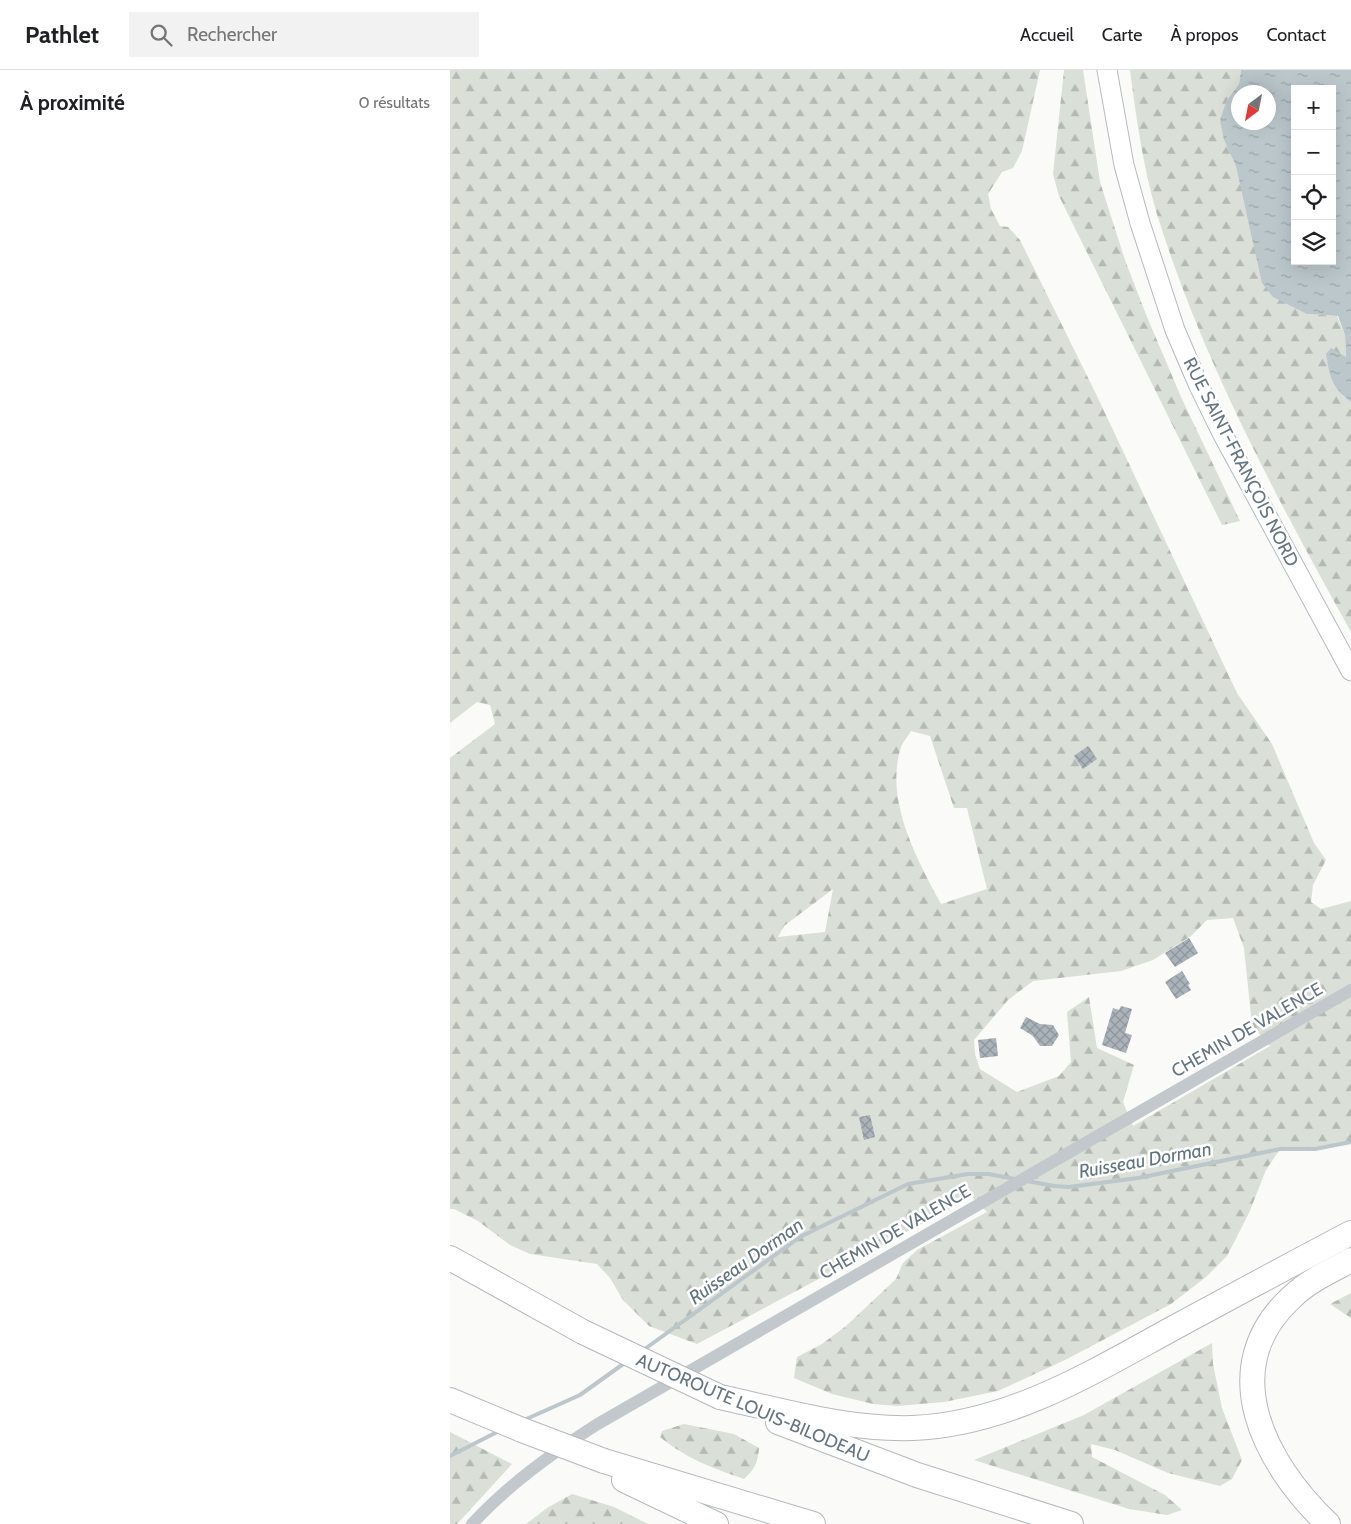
<!DOCTYPE html>
<html lang="fr">
<meta charset="utf-8">
<style>
:root{--surface:#fff;--page:#f2f2f2;--text:#202124;--muted:#757577;--line:#e0e0e0}
body{margin:0;font-family:Cabin,sans-serif;background:var(--page);color:var(--text)}
.controls{position:absolute;right:15px;top:15px;display:grid;overflow:hidden;border-radius:0px;box-shadow:0 5px 20px #0002}
.controls button{width:45px;height:45px;display:grid;place-items:center;padding:0;border:0;border-bottom:1px solid var(--line);background:var(--surface);color:var(--text);font:25px sans-serif}
.compass{position:absolute;left:781px;top:15px;width:45px;height:45px;border-radius:50%;background:var(--surface);box-shadow:0 5px 20px #0002;rotate:212deg}
.list{margin:0;padding:0;list-style:none}
h2{display:flex;justify-content:space-between;align-items:center;height:65px;margin:0;padding:0 20px;font-size:21px}
h2 small{font-size:16px;font-weight:400;color:var(--muted)}
.icon{flex:none;width:28px;height:28px;fill:none;stroke:currentColor;stroke-width:2;stroke-linecap:round;stroke-linejoin:round}
.map{position:relative;flex:none;width:901px;height:1454px;overflow:hidden}
header{display:flex;align-items:center;gap:30px;box-sizing:border-box;height:70px;padding:0 25px;background:var(--surface);border-bottom:1px solid var(--line)}
header strong{font-size:24px}
nav{display:flex;gap:28px;margin-inline-start:auto;font-size:18px}
.search{width:350px;height:45px;background:var(--page);display:flex;align-items:center;gap:12px;box-sizing:border-box;padding:0 18px;border-radius:0px;color:var(--muted);font-size:19px}
main{display:flex}
aside{flex:1;background:var(--surface)}
.map>svg:first-child{display:block}
.forest{fill:url(#forest-firs);fill-rule:evenodd}
.water{fill:url(#water-ripples);fill-rule:evenodd}
.lines{fill:none;stroke-linecap:round;stroke-linejoin:round}
.stream{stroke:#bbc7cb;stroke-width:4}
.building{fill:url(#building-cross-hatch)}
.secondary-casing{stroke:#b3babf;stroke-width:21}
.highway-casing{stroke:#b4b9bd;stroke-width:26}
.street{stroke:#c3c8cc;stroke-width:12}
.secondary{stroke:#fff;stroke-width:19}
.highway{stroke:#fff;stroke-width:24}
.highway-bridge-casing{stroke:#b4b9bd;stroke-width:26;stroke-linecap:butt}
.highway-bridge{stroke:#fff;stroke-width:24}
.labels{text-anchor:middle;dominant-baseline:central;stroke-width:5;stroke-linejoin:round;paint-order:stroke}
.street-label{font-size:18px;fill:#657683;stroke:#fff}
.water-label{font-size:19px;font-style:italic;fill:#60757c;stroke:#fff}
</style>
<header>
<strong>Pathlet</strong>
<div class="search"><svg class="icon" aria-label="search" viewBox="0 0 24 24"><circle cx="10" cy="10" r="6"/><path d="M15 15l6 6"/></svg>Rechercher</div>
<nav><a>Accueil</a><a>Carte</a><a>À propos</a><a>Contact</a></nav>
</header>
<main>
<aside>
<h2>À proximité<small>0 résultats</small></h2>
<ul class="list">
</ul>
</aside>
<div class="map">
<svg width="901" height="1454" viewBox="0 0 901 1454">
<defs>
<pattern id="forest-firs" width="22" height="20" patternUnits="userSpaceOnUse" patternTransform="scale(1.25)"><rect width="22" height="20" fill="#dadfd7"/><path d="M5 1l3.5 6h-7zM16 11l3.5 6h-7z" fill="#b4b9b4"/></pattern>
<pattern id="water-ripples" width="26" height="14" patternUnits="userSpaceOnUse" patternTransform="scale(1.25)"><rect width="26" height="14" fill="#bbc7cb"/><path d="M2 4q2-2 4 0t4 0M15 11q2-2 4 0t4 0" fill="none" stroke="#9ca6aa"/></pattern>
<pattern id="building-cross-hatch" width="8" height="8" patternUnits="userSpaceOnUse" patternTransform="scale(1.25)"><rect width="8" height="8" fill="#aab3b9"/><path d="M0 0l8 8M0 8l8-8" fill="none" stroke="#8e969c"/></pattern>
</defs>
<rect width="100%" height="100%" fill="#fafaf8"/>
<g class="forest">
<path d="M0,0H590L572,81L563,98L552,102L538,124L541,139L550,156L558,157L570,170L647,326L787,623L822,674L864,773L876,790L863,815L861,832L871,839L901,831V1072L865,1079H830L816,1100L799,1143L777,1186L756,1207L721,1234L617,1289L548,1321L494,1332L447,1336L423,1334L382,1324L344,1308L347,1287L372,1274L396,1256L446,1209L453,1193L467,1180L537,1142L522,1127L247,1274L199,1256L173,1230L160,1208L147,1194L80,1184L60,1175L28,1151L4,1139H0V688L45,654L40,635L27,632L0,653ZM461,661L480,666L504,738H517L537,819L491,834C467,789 434,730 451,677C453,672 458,666 461,661ZM383,819L375,862L328,867L334,856ZM783,848L794,878L802,955L820,976L683,1056L673,1032L684,995L647,978L639,927L617,942L621,992L609,1006L567,1022L530,999L525,984L524,970L558,930L583,911L671,901L703,890L741,866L757,850Z"/>
<path d="M614,0H633L650,112L675,190L695,242L731,327L790,451L772,455L609,126L603,104Z"/>
<path d="M680,0H791L789,14L777,30L774,70L857,244L887,246L895,265L896,288L892,325L901,332V562C830,434 759,303 713,163C695,111 687,54 680,0Z"/>
<path d="M901,1223V1248L880,1234Z"/>
<path d="M762,1273L763,1294L772,1338L792,1390L782,1409L770,1416L718,1403L665,1380L641,1374L642,1387L715,1425L732,1440L717,1445L679,1439L524,1390L634,1345Z"/>
<path d="M234,1354L284,1364L309,1378C308,1392 305,1399 294,1409C260,1397 239,1390 210,1367L212,1361Z"/>
<path d="M0,1362L62,1394L7,1454H0Z"/>
<path d="M122,1424L164,1437L198,1454H76L97,1438Z"/>
</g>
<path class="water" d="M791,0H901V332C881,317 880,307 876,284L881,278L896,287L895,265L888,246L857,244L823,227L812,213L786,96L774,70L770,50L777,30L789,14ZM845,19H882V191H845ZM788,22H818V52H788Z"/>
<g class="lines">
<g class="stream">
<path d="M577,1111L604,1116L619,1117L688,1108L830,1079H865L901,1072"/>
<path d="M192,1281L350,1167L458,1114L518,1104H539L565,1109"/>
<path d="M72,1351L130,1325L176,1292"/>
<path d="M0,1386L49,1361"/>
</g>
</g>
<g class="building">
<path d="M638,676L647,689L633,699L624,686Z"/>
<path d="M739,868L748,883L725,897L715,883Z"/>
<path d="M732,901L740,914L738,915L741,920L726,929L715,912Z"/>
<path d="M671,936L682,939L675,963L682,965L676,983L652,975L663,938L669,940Z"/>
<path d="M576,947L590,954L603,955L609,965L602,976H590L583,966L570,958Z"/>
<path d="M546,968L548,986L530,988L528,970Z"/>
<path d="M420,1045L425,1067L414,1070L409,1047Z"/>
</g>
<g class="lines">
<defs>
<path id="secondary" d="M657,0L674,95L690,153L725,260L749,316L772,363L901,601"/>
<g id="highway">
<path d="M0,1188L133,1262"/>
<path d="M270,1327C334,1341 398,1360 463,1358C557,1354 638,1305 718,1261C779,1228 840,1195 901,1163"/>
<path d="M0,1330L72,1360"/>
<path d="M328,1352L467,1405L621,1454"/>
<path d="M154,1391L363,1454"/>
<path d="M174,1410L266,1454"/>
<path d="M878,1454C815,1394 763,1298 843,1226C860,1210 881,1201 901,1190"/>
</g>
</defs>
<use href="#secondary" class="secondary-casing"/>
<use href="#highway" class="highway-casing"/>
<path class="street" d="M22,1454C58,1415 101,1384 146,1355L901,920"/>
<use href="#secondary" class="secondary"/>
<use href="#highway" class="highway"/>
<defs>
<g id="highway-bridge">
<path d="M133,1262L270,1327"/>
<path d="M72,1360L154,1391"/>
</g>
</defs>
<use href="#highway-bridge" class="highway-bridge-casing"/>
<use href="#highway-bridge" class="highway-bridge"/>
</g>
<g class="labels">
<g class="street-label">
<text transform="translate(791 392) rotate(63)">RUE SAINT-FRANÇOIS NORD</text>
<text transform="translate(797 960) rotate(-30)">CHEMIN DE VALENCE</text>
<text transform="translate(445 1162) rotate(-30)">CHEMIN DE VALENCE</text>
<text transform="translate(303 1338) rotate(23)">AUTOROUTE LOUIS-BILODEAU</text>
</g>
<g class="water-label">
<text transform="translate(695 1090) rotate(-10)">Ruisseau Dorman</text>
<text transform="translate(296 1191) rotate(-35)">Ruisseau Dorman</text>
</g>
</g>
</svg>
<div class="controls">
<button>+</button>
<button>−</button>
<button><svg class="icon" aria-label="locate" viewBox="0 0 24 24"><circle cx="12" cy="12" r="6"/><path d="M12 2v4M12 18v4M2 12h4M18 12h4"/></svg></button>
<button><svg class="icon" aria-label="layers" viewBox="0 0 24 24"><path d="M12 4l9 5-9 5-9-5zM3 14l9 5 9-5"/></svg></button>
</div>
<svg class="compass" viewBox="-18 -18 36 36"><path d="M0-13l5 13h-10z" fill="#e53935"/><path d="M0 13l5-13h-10z" fill="#757577"/></svg>
</div>
</main>
